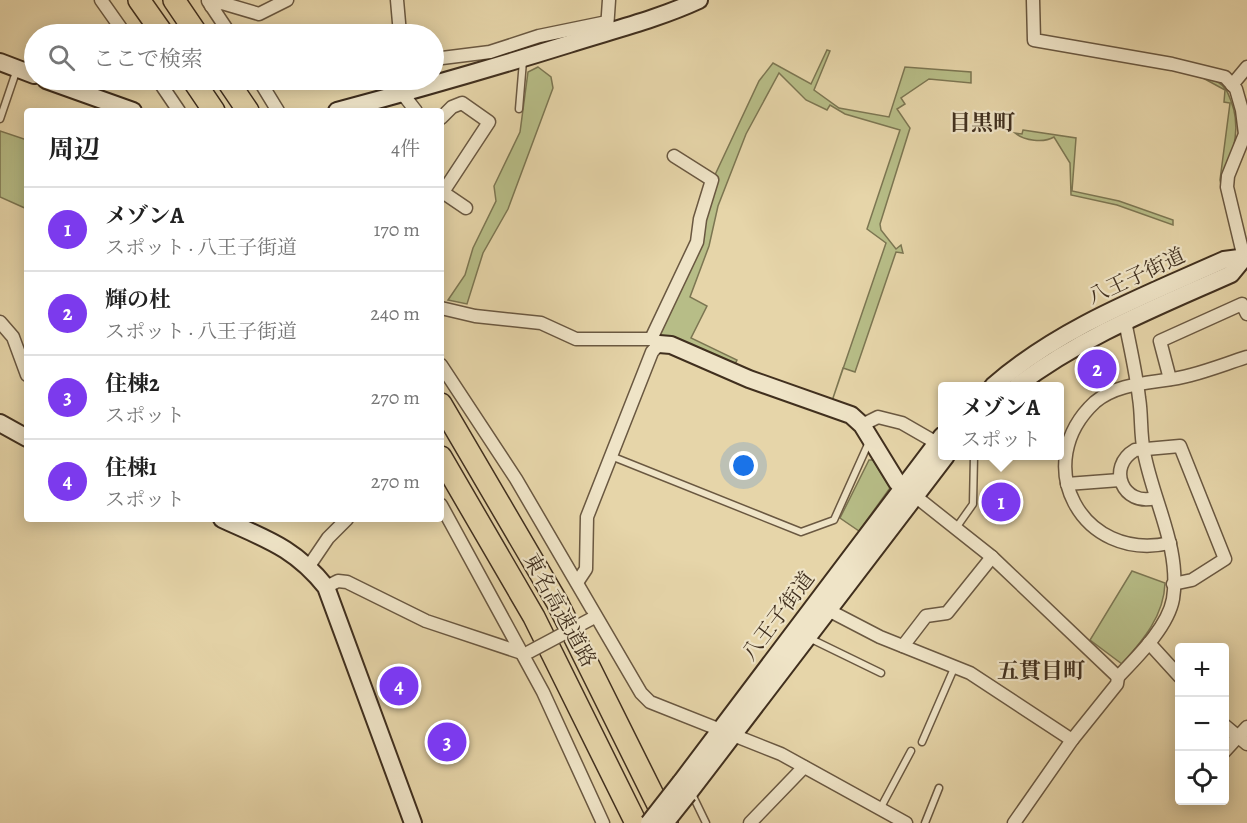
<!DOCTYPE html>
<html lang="ja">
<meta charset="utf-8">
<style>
:root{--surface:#fff;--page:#f6f6f6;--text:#222;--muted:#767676;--line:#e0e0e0;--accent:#7c3aed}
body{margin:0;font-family:Alegreya,"Noto Serif JP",serif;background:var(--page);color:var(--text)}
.controls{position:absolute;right:18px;bottom:18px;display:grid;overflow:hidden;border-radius:6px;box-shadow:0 3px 15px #0003}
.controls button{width:54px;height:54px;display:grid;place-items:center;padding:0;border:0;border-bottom:2px solid var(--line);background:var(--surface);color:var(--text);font:30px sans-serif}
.you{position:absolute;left:744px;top:466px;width:21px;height:21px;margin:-15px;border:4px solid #fff;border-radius:50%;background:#1a73e8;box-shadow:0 0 0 9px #1a73e833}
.badge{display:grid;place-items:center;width:39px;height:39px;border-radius:50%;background:var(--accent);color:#fff;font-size:20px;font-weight:700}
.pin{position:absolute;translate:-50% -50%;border:3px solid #fff;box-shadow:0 2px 6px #0006}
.popup{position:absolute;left:938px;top:382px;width:126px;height:78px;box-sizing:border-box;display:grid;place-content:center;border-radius:6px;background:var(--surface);filter:drop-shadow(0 2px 4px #0005);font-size:20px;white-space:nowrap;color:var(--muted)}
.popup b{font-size:22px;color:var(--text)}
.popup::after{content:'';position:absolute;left:50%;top:100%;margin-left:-12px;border:12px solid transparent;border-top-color:var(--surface)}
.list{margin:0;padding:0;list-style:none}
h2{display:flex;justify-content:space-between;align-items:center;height:78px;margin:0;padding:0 24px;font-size:26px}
h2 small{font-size:20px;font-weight:400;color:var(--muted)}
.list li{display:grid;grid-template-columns:39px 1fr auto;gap:18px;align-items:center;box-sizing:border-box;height:84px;padding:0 24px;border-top:2px solid var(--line)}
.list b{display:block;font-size:22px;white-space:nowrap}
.list p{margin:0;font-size:20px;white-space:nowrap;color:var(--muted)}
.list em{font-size:20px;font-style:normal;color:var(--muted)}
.icon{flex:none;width:33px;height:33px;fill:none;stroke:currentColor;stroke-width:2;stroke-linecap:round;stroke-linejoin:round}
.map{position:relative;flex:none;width:1247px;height:823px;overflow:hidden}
.search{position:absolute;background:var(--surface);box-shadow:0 3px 15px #0003;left:24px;top:24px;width:420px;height:66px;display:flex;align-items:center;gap:15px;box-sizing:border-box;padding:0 21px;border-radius:33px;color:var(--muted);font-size:22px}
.panel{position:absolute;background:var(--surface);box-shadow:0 3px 15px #0003;left:24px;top:108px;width:420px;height:414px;border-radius:6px}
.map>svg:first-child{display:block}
.green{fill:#b7bd87;stroke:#7c7652;stroke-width:1.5}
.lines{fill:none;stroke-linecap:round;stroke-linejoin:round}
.lane-casing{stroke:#6a5841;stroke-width:9}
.street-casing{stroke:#6a5841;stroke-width:15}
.secondary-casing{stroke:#402f1e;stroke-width:20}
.highway-casing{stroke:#402f1e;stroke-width:24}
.lane{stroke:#efe4c7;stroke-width:6}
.street{stroke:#efe4c7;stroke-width:12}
.secondary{stroke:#efe4c7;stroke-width:16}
.highway{stroke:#e6d5a9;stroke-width:21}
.street-bridge-casing{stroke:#6a5841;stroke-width:15;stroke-linecap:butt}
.secondary-bridge-casing{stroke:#402f1e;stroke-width:20;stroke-linecap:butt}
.street-bridge{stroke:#efe4c7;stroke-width:12}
.secondary-bridge{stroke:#efe4c7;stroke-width:16}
.labels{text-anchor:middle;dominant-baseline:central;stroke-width:4.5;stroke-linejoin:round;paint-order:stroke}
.street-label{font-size:21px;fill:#402f1e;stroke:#efe4c7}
.neighbourhood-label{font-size:22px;font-weight:bold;fill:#402f1e;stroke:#efe4c7}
</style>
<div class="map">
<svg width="1247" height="823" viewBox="0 0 1247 823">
<rect width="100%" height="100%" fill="#e6d5a9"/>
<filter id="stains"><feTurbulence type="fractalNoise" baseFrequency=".00333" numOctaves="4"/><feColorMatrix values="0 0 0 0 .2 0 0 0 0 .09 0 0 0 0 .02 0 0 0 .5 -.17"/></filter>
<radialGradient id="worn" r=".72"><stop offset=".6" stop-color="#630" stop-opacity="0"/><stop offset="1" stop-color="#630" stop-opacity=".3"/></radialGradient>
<g class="green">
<path d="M827,50L830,51L814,90L839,108L889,117L905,67L971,72V83L929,79L901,98L905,104L897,109L910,128L880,224L881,230L896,249L901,245L903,253L896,252L855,372L843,368L832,401L886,243L867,229L900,130L845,114L830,105L827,110L806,100L779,73L746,134L718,206L709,246L690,297L707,306L691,338L737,360L733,368L657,336L718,180L714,177L759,81L773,63L811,84Z"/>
<path d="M538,67L551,77L553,88L508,209L483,253L467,304L448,300L465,275L473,248L496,201L494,186L520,132L528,72Z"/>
<path d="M1182,72C1194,74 1207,76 1218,82C1226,87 1228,93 1231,101C1243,131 1230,159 1222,189L1220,180L1230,103L1224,102L1225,90L1203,78Z"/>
<path d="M1023,130L1076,138L1072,191L1119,201L1173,220V225L1117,205L1071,195L1070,163L1054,137C1044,143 1024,141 1015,133L1022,134Z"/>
<path d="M0,131L27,140V209L0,197Z"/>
<path d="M869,460H873L890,488L859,531L840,518Z"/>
<path d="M1132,571L1165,583C1164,616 1143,640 1122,664L1090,640Z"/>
</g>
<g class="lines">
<defs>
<g id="lane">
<path d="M519,109L523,61"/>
<path d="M0,119L17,69"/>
<path d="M611,456L801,532L834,520L869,442"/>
<path d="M956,528L973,504L974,456"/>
<path d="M807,637L881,673"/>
<path d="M922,742L955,666"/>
<path d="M692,794L706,823"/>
<path d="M880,809L911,751"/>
<path d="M925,823L939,788"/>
</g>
<g id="street">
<path d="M101,0L125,34"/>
<path d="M397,0L400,34"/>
<path d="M1033,0L1034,40L1172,64L1225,77L1236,89L1242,110L1245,134L1228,176L1227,187L1244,258"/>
<path d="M208,1L230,34"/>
<path d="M211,6L222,3L259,14L287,0"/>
<path d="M607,29L609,0"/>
<path d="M434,59L490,52L539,36L607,22"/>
<path d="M158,80L179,111"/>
<path d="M259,80L278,111"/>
<path d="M405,80L406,92"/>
<path d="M1232,85L1247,67"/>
<path d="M402,93L416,111"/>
<path d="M441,118L452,107L462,103L489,122L443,192"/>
<path d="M441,191L466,208"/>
<path d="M441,308L475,316L541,323L576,339H651L659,344L652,352L587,517L586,569L578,581"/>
<path d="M0,322L13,337L27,375"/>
<path d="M651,339L697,242L700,219L712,180L674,156"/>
<path d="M441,365L516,479L641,693L650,702L781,754L906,823"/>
<path d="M1170,379L1160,341L1242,304L1247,314"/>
<path d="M862,425L878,417L902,423L942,446"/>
<path d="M1067,484L1120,480"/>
<path d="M910,492L992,557L1118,677C1137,657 1168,627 1173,599C1181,548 1153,501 1144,452C1140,434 1142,416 1139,398C1136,372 1130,347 1125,321"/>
<path d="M1155,498C1123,507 1106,467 1135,450L1180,446L1225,559L1192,580L1173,584"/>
<path d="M441,505L543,692L603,823"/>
<path d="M1170,543C1081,563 1029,463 1095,402C1121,380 1160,384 1191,375C1210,370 1228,363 1247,357"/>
<path d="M309,566L328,538L347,519"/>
<path d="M326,587L338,581L347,582L426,621L525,654"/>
<path d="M828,610L880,637L970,673L1072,740"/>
<path d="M1149,643L1180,677"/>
<path d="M903,646L926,616L947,613L992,557"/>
<path d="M1224,725L1247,744"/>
<path d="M1224,752L1247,727"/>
<path d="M750,823L804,767"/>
<path d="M1014,823L1072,740L1117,684L1118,677"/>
</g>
<g id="secondary">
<path d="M0,62L34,75"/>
<path d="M46,80L133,111"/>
<path d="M337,111C415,90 492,68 569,44C613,30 658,19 699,0"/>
<path d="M659,344L671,345L749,379L851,415L862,425L897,482L903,487"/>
<path d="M993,386C1059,328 1144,296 1224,260L1247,257"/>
<path d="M1017,386C1081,337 1157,307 1231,274L1244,258"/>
<path d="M0,423L27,438"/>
<path d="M222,519C266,539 295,548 326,587L413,823"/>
<path d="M681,782L942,436"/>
<path d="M688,794L946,456"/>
</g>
<g id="highway">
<path d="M139,0L163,34"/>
<path d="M174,0L197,34"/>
<path d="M193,80L214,111"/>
<path d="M227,80L248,111"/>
<path d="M441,404L557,602L667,823"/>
<path d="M441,457L534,617L636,823"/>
</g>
</defs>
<use href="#lane" class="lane-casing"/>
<use href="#street" class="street-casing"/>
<use href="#secondary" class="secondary-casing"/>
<use href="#highway" class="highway-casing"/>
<use href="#lane" class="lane"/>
<use href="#street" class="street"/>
<use href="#secondary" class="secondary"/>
<use href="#highway" class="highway"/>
<defs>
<path id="street-bridge" d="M529,652L591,619"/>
<g id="secondary-bridge">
<path d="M649,823L681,782"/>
<path d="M665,823L688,794"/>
</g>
</defs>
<use href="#street-bridge" class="street-bridge-casing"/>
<use href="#secondary-bridge" class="secondary-bridge-casing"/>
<use href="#street-bridge" class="street-bridge"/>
<use href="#secondary-bridge" class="secondary-bridge"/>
</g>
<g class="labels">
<g class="street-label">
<text transform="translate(1136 276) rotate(-25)">八王子街道</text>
<text transform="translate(560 610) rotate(61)">東名高速道路</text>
<text transform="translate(778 616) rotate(-53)">八王子街道</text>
</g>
<g class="neighbourhood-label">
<text x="982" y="123">目黒町</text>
<text x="1041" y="671">五貫目町</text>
</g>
</g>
<rect width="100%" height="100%" filter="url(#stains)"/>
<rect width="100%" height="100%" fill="url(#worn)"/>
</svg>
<div class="controls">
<button>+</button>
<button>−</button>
<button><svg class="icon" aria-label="locate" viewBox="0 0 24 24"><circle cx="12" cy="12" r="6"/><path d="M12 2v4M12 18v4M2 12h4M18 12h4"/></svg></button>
</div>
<div class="you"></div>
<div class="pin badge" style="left:1001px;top:502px">1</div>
<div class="popup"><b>メゾンA</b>スポット</div>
<div class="pin badge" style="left:1097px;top:369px">2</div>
<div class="pin badge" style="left:447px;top:742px">3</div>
<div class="pin badge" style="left:399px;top:686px">4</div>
<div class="search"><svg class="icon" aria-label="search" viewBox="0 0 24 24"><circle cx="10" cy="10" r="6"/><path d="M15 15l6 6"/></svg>ここで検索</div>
<section class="panel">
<h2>周辺<small>4件</small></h2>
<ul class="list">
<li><span class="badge">1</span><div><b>メゾンA</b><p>スポット · 八王子街道</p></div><em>170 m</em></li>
<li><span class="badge">2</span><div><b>輝の杜</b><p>スポット · 八王子街道</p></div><em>240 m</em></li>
<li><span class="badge">3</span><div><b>住棟2</b><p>スポット</p></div><em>270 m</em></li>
<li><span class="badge">4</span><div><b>住棟1</b><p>スポット</p></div><em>270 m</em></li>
</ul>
</section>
</div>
